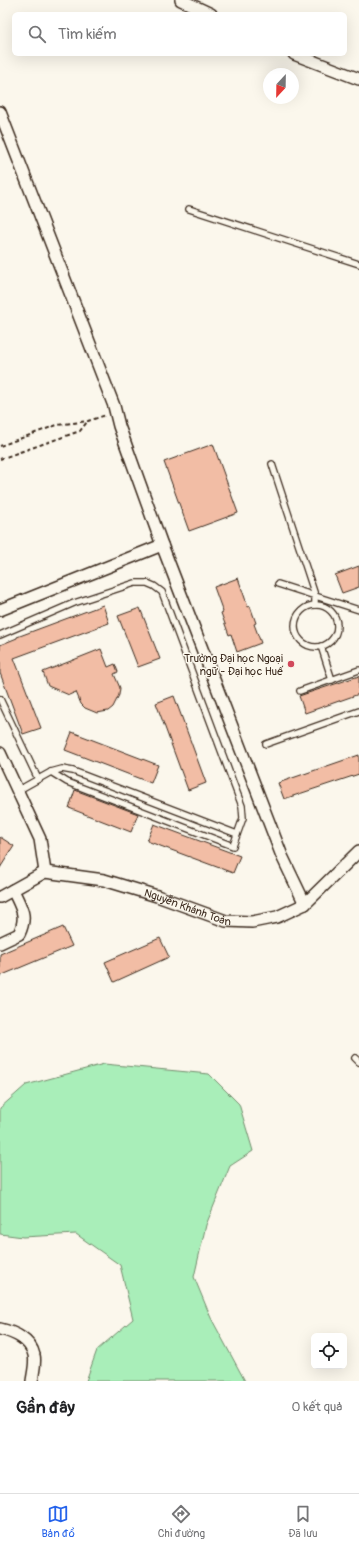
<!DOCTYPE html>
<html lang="vi">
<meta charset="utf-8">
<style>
:root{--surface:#fff;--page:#f2f2f2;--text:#202124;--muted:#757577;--line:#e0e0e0;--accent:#2563eb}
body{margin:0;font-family:Pangolin,sans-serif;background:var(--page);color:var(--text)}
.controls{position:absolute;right:12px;bottom:12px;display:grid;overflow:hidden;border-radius:6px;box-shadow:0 4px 16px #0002}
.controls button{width:36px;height:36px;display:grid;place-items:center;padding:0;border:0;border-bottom:1px solid var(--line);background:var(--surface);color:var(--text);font:20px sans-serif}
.compass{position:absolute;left:263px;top:68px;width:36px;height:36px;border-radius:50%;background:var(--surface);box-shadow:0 4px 16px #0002;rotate:202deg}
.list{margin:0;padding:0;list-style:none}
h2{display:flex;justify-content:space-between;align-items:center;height:52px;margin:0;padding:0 16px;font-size:17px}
h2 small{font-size:13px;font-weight:400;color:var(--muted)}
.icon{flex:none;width:22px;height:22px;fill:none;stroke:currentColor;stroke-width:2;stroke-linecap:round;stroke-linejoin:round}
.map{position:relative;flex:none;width:359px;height:1381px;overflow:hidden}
.search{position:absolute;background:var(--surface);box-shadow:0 4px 16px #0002;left:12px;right:12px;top:12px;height:44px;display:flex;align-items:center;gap:10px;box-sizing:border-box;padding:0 14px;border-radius:6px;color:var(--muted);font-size:15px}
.sheet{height:112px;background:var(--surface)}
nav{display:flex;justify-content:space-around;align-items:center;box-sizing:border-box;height:56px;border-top:1px solid var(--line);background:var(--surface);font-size:11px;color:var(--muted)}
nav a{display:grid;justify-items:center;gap:2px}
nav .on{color:var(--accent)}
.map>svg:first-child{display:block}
.green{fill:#a9eeb9;stroke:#728c6c}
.building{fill:#f2bda5;stroke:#3b2a1e}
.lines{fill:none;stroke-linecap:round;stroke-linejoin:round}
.lane-casing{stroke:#3b2a1e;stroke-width:8}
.street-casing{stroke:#3b2a1e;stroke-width:14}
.path{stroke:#3b2a1e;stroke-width:2;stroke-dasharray:4 3;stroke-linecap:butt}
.lane{stroke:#fbf7ec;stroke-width:5.5}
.street{stroke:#fbf7ec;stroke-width:11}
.poi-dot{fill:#d1495b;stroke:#fbf7ec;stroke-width:1.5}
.labels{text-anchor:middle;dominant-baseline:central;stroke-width:3;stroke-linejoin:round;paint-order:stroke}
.poi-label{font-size:11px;fill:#3b2a1e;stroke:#fbf7ec;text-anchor:end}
.street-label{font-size:11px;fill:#3b2a1e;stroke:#fbf7ec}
</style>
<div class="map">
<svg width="359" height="1381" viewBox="0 0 359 1381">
<rect width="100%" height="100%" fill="#fbf7ec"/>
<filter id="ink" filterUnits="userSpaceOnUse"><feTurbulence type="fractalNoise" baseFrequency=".025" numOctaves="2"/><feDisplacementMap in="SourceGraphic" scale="8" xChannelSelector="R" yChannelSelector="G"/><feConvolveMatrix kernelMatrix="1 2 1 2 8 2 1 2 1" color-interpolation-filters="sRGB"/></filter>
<g filter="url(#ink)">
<path class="green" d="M104,1064L209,1074L239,1104L253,1151L230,1166L206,1225L194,1277L211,1318L245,1381H86L97,1350L133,1319L120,1265L76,1234L23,1237L0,1234V1108L26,1085Z"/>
<g class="building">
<path d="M213,444L238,513L189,531L164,462Z"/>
<path d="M359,566V587L342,593L335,575Z"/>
<path d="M238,578L248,607L250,606L256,623L254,624L261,643L237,652L231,634L229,635L221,613L223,612L214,587Z"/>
<path d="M103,605L109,623L14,658L41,728L23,734L0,673V645L17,638V637Z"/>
<path d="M140,608L160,659L138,667L118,616Z"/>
<path d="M101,649L108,667L115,664L118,672L114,674L120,688L119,695L113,707L108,711L97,713L85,708L81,704L76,692L69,695L48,686L43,672Z"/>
<path d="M359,676V694L305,713L299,696Z"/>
<path d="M174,696L206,783L188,790L156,703Z"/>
<path d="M72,732L158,765L151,783L65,750Z"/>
<path d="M359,755V774L284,799L278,783Z"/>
<path d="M75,790L138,814L131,832L69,808Z"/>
<path d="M154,824L240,856L233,873L147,841Z"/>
<path d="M0,837L14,846L0,868Z"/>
<path d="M63,927L72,946L0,976V954Z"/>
<path d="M160,938L169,957L114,982L105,962Z"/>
</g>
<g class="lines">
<defs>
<g id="lane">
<path d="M189,209L359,264"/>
<path d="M272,464L315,595V605"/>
<path d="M278,584L359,610"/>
<circle cx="316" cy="626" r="21"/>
<path d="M0,635L74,603L135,583H147L154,586L162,592L231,777L242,806L243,818L233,846L67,782L51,772"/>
<path d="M321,646L332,680"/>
<path d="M300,691L359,670"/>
<path d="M0,699L38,779"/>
<path d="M266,744L359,711"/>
<path d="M17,791L51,772L62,769L73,771L237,834"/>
<path d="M355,1058L359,1062"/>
</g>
<g id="street">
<path d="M181,0L211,14"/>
<path d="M294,54L359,79"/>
<path d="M0,112L114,406L119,426L162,545L282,856L305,904"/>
<path d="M0,610L162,545"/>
<path d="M0,753L40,839L45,872"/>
<path id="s1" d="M0,897L45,872L104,880L157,896L226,921L252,922L277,917L305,904L359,851"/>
<path d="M0,943L19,934C28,915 21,908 13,890"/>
<path d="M0,1329C14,1332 31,1340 34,1355C36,1363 33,1373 32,1381"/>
</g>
</defs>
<use href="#lane" class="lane-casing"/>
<use href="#street" class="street-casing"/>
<g class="path">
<path d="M0,446L57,425L88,421L106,415"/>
<path d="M0,459L80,431L87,422"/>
</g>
<use href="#lane" class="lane"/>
<use href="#street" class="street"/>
</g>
</g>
<circle class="poi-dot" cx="291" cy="664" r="4"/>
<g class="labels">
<g class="poi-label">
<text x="283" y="658">Trường Đại học Ngoại<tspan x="283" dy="13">ngữ - Đại học Huế</tspan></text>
</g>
<g class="street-label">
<text stroke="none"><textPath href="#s1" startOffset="199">Nguyễn Khánh Toàn</textPath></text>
</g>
</g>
</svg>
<div class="controls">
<button><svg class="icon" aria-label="locate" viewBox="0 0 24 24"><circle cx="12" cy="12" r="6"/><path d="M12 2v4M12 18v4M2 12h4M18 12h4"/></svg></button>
</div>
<svg class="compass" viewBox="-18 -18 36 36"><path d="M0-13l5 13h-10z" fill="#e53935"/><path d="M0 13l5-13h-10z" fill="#757577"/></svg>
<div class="search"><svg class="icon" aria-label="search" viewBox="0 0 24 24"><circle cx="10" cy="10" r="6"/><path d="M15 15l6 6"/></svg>Tìm kiếm</div>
</div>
<section class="sheet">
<h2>Gần đây<small>0 kết quả</small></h2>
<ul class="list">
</ul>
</section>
<nav>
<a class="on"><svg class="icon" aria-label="map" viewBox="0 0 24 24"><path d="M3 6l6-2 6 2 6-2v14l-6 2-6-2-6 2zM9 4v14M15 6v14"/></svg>Bản đồ</a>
<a><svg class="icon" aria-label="directions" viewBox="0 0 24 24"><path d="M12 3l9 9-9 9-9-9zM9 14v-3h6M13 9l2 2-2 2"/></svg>Chỉ đường</a>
<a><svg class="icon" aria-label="saved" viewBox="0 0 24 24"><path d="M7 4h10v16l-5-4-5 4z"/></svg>Đã lưu</a>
</nav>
